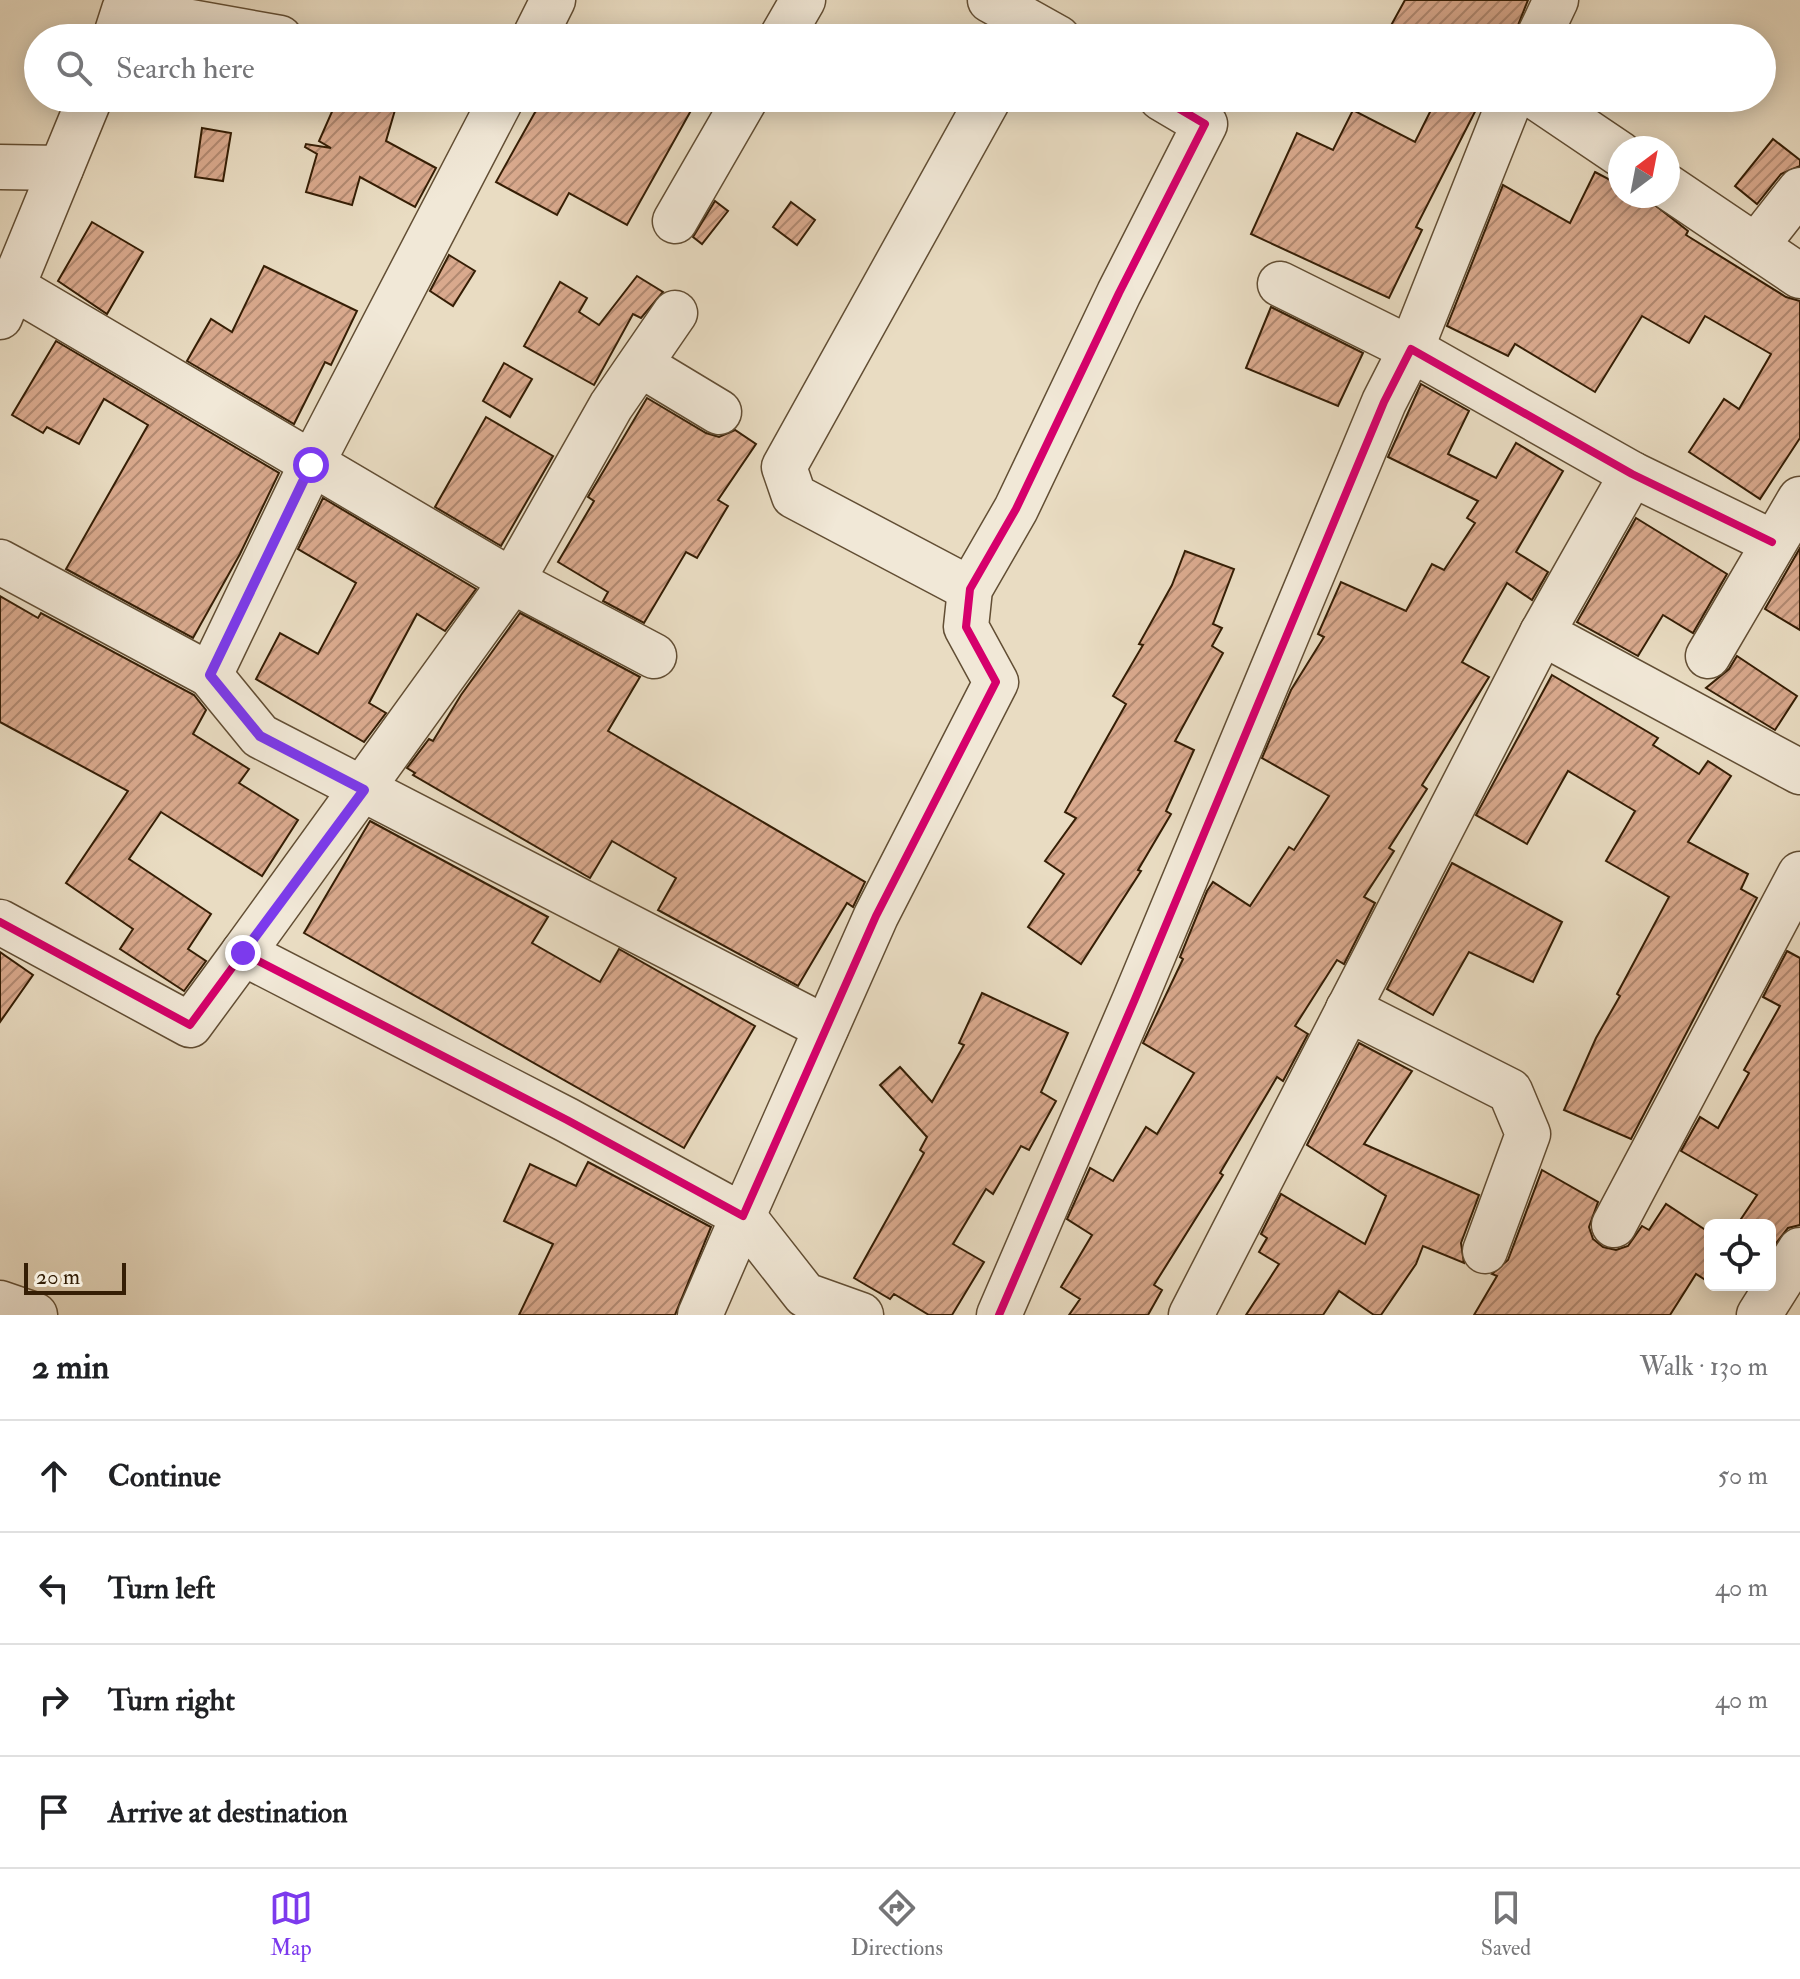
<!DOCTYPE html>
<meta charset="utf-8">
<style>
:root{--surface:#fff;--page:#f2f2f2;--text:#202124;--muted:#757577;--line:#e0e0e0;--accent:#7c3aed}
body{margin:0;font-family:"IM FELL Double Pica",serif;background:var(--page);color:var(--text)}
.controls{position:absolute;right:24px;bottom:24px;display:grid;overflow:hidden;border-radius:12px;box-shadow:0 4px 20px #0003}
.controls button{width:72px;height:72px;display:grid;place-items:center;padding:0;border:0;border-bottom:2px solid var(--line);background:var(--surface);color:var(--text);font:40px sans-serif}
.compass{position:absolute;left:1608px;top:136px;width:72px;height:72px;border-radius:50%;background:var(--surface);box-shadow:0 4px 20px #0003;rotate:32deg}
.scale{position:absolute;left:24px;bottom:20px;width:102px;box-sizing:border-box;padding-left:8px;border:4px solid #351e05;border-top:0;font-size:22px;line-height:28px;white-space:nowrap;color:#351e05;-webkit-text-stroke:6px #f1e8d7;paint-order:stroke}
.stop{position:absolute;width:24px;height:24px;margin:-18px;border:6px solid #7c3aed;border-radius:50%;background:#fff}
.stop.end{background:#7c3aed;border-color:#fff;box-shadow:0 2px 8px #0008}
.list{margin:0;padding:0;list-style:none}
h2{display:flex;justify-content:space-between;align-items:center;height:104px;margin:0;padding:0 32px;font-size:34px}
h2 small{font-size:26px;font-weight:400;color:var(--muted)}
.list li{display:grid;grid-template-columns:52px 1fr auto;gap:24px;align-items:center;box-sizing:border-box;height:112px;padding:0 32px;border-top:2px solid var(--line)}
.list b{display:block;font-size:30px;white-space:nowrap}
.list em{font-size:26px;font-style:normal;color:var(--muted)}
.icon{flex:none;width:44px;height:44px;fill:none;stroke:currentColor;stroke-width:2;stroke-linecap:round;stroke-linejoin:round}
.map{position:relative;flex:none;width:1800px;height:1315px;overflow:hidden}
.search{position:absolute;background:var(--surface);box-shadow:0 4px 20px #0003;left:24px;right:24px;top:24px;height:88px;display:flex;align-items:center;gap:20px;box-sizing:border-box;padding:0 28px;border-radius:44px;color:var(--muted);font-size:30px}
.sheet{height:552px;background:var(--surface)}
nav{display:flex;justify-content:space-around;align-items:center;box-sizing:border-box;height:112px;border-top:2px solid var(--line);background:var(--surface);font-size:22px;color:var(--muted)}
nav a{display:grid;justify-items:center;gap:4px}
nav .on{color:var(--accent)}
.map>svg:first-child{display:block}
.building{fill:url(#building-hatch);stroke:#351e05;stroke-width:2}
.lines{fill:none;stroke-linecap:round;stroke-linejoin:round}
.minor-casing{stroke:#624e34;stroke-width:47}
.minor{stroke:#f1e8d7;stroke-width:44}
.cycleway-casing{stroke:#f1e8d7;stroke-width:13}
.cycleway{stroke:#d6006c;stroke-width:8}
.route{stroke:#7c3aed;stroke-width:10}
</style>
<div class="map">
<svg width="1800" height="1315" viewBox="0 0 1800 1315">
<defs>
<pattern id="building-hatch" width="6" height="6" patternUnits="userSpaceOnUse" patternTransform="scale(2)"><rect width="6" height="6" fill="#d9a98d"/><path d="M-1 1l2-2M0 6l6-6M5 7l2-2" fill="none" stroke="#b18971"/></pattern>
</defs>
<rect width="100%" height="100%" fill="#e9dcc2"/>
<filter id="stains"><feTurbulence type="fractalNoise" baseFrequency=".0025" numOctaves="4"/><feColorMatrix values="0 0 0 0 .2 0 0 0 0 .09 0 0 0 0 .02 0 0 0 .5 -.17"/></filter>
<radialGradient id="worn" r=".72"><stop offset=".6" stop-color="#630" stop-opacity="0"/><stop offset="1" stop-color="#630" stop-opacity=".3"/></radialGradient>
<g class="building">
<path d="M1405,0H1528L1513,38H1405L1389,29Z"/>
<path d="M338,98H393L391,109L395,110L386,141L436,168L415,207L360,177L352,205L306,192L317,154L305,147L306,144L331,148L319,141Z"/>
<path d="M543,98H698L627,225L569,193L557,215L496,182Z"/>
<path d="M1437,98H1482L1416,227L1422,230L1389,298L1251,234L1297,133L1333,150L1353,110L1415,142Z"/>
<path d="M202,128L231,133L223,181L195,177Z"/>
<path d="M1773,139L1800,160V166L1781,174L1757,204L1735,186Z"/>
<path d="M1595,172L1620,185V196L1646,198L1688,231L1686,235L1786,297L1800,301V438L1760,499L1689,452L1724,399L1739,409L1771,354L1705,316L1689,343L1642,316L1595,392L1515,344L1508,356L1447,326L1503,185L1570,223Z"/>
<path d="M715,201L728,211L702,244L693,237Z"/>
<path d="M791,202L815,220L797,245L773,227Z"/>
<path d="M92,222L143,252L107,314L58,281Z"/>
<path d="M449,255L475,271L453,306L430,291Z"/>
<path d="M264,266L357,311L331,365L325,362L294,424L187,361L211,319L232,332Z"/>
<path d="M637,276L663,292L641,318L633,314L594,385L524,346L560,282L587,298L579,312L599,325Z"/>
<path d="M1271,307L1363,353L1338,406L1246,368Z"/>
<path d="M56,341L279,473L240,554L193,638L66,569L148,425L104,399L79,444L47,427L43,433L12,415Z"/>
<path d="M504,363L532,379L510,417L483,401Z"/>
<path d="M1421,384L1469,411L1448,454L1496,478L1516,443L1563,471L1516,552L1548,572L1532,600L1507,583L1462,662L1489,677L1422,785L1427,789L1389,848L1394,851L1364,897L1375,903L1344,964L1337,960L1295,1026L1308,1034L1283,1081L1277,1077L1220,1173L1223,1175L1154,1285L1162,1290L1148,1315H1069L1080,1299L1061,1287L1092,1235L1067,1219L1090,1168L1113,1181L1146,1127L1157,1134L1194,1073L1143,1043L1183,959L1180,957L1207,891L1213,882L1250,906L1289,847L1294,850L1329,796L1262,758L1291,690L1324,637L1318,634L1341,582L1406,611L1432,564L1444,570L1475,523L1467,518L1478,501L1388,457Z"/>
<path d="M647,398L706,433L719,437L735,430L756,444L718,500L728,506L697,558L686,552L644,623L603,601L608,592L558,562L594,501L588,497Z"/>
<path d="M486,417L553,456L501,546L435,507Z"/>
<path d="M323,498L476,589L445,631L417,614L369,703L386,713L364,742L256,679L280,633L318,654L356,583L298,549Z"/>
<path d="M1636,518L1727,574L1693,633L1663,615L1638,656L1577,622Z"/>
<path d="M1800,548V630L1765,609Z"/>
<path d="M1185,551L1234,569L1213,624L1222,628L1212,646L1223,653L1175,741L1194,750L1166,811L1171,814L1138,870L1141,871L1081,964L1028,927L1064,874L1045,861L1076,818L1065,812L1126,704L1113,696L1143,645L1139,644L1172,585Z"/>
<path d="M0,596L38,618L41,613L194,695L206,710L193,734L249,769L239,783L298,820L262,876L161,812L129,859L211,914L188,949L206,961L184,991L120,949L133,929L66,883L128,791L0,722Z"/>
<path d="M520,613L640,677L608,731L865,882L853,907L847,903L798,986L658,910L676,878L612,841L590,878L413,775L415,773L407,768L429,739L433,741L461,695Z"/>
<path d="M1737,656L1797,696L1775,730L1706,688L1729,669Z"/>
<path d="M1552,675L1658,738L1653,745L1699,774L1708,761L1731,776L1688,842L1748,874L1741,889L1757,898L1631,1139L1564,1110L1596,1038L1620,996L1617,994L1669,897L1606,861L1635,811L1568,771L1527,844L1476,815Z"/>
<path d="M370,821L548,917L532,943L600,982L619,949L755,1026L684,1148L304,933Z"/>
<path d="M1452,863L1562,922L1533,982L1469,952L1433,1015L1387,989Z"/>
<path d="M1787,951L1800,958V1225L1788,1228L1770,1251V1225H1737L1757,1195L1681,1151L1700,1117L1718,1128L1749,1073L1744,1070L1780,1006L1763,997Z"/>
<path d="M0,952L33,975L0,1022Z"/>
<path d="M982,993L1068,1033L1041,1092L1056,1101L1029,1150L1021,1146L993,1194L986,1189L953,1244L984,1262L952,1315H929L894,1294L890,1299L854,1278L924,1153L920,1150L927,1137L880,1085L900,1067L932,1102L964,1045L959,1043Z"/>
<path d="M1359,1043L1412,1071L1364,1144L1479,1195L1461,1243L1464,1263L1423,1246L1416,1264L1381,1315H1374L1339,1291L1323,1315H1246L1279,1264L1259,1252L1267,1238L1261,1234L1281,1194L1365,1244L1386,1196L1307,1145Z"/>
<path d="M588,1162L711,1227L675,1315H519L553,1244L504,1221L530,1164L576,1186Z"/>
<path d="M1542,1170L1598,1202L1589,1227L1593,1239L1603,1247L1616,1250L1628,1246L1642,1226L1649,1230L1666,1204L1710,1233V1283L1696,1274L1670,1315H1474L1497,1276L1492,1274L1508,1260Z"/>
</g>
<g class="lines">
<defs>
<g id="minor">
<path d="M990,0L1058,38"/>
<path d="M115,38L124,10L280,38"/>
<path d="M534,38L553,0"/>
<path d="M781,38L803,0"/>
<path d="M1538,38L1556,0"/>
<path d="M502,98L311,465L210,675L260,736L826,1028"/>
<path d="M1537,98L1620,154"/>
<path d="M0,167L61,168"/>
<path d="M1668,187L1800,276"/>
<path d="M675,221L746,98"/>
<path d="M1756,246L1800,190"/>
<path d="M1280,284L1411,349L1511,98"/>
<path d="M11,286L512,581L654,656"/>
<path d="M0,317L90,98"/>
<path d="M641,365L719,412"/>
<path d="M0,562L210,675"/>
<path d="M970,589L794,496L784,467L989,98"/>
<path d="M1542,633L1800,772"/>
<path d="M1708,656L1800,499"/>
<path d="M0,922L190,1025L243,953L567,1120L743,1216L876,916L996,682L966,627L970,589L1016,509L1119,293L1205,124L1161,98"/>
<path d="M243,953L512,581L611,406L675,313"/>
<path d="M1348,1009L1510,1091L1528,1134L1485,1251"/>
<path d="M1614,1225L1800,874"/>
<path d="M0,1303L35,1315"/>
<path d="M700,1315L743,1216L805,1295L861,1315"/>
<path d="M999,1315L1135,999L1384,402L1411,349L1632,474L1772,542"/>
<path d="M1191,1315L1542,633L1632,474"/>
<path d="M1759,1315L1800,1250"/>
</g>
</defs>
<use href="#minor" class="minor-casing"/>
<use href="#minor" class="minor"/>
<defs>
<g id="cycleway">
<path d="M0,922L190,1025L243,953L567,1120L743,1216L876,916L996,682L966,627L970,589L1016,509L1119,293L1205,124L1161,98"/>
<path d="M999,1315L1135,999L1384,402L1411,349L1632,474L1772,542"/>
</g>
</defs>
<use href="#cycleway" class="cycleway-casing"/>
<use href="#cycleway" class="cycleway"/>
</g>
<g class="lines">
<path class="route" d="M243,953L364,790L260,736L210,675L311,465"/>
</g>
<rect width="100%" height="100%" filter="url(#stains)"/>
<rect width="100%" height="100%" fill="url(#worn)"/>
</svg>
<div class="controls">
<button><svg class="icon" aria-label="locate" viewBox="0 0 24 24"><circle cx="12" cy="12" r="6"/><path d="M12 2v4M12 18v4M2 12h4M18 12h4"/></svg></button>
</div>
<svg class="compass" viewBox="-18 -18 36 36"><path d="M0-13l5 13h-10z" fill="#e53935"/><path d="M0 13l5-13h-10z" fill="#757577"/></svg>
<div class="scale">20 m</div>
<div class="stop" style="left:311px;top:465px"></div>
<div class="stop end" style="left:243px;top:953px"></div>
<div class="search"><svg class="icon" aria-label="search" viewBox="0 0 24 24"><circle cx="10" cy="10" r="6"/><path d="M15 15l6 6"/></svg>Search here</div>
</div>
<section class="sheet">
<h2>2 min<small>Walk · 130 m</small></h2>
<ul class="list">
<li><svg class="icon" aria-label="ahead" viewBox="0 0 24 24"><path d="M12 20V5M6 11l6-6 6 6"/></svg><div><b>Continue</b></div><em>50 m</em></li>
<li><svg class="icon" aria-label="left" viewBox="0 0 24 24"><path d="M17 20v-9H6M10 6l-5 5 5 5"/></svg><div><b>Turn left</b></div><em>40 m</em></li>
<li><svg class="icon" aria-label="right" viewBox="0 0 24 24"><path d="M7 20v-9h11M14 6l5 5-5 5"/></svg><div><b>Turn right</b></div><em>40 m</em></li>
<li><svg class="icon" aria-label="arrive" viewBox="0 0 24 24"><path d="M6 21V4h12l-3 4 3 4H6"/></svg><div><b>Arrive at destination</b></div></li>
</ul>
</section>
<nav>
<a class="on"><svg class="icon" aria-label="map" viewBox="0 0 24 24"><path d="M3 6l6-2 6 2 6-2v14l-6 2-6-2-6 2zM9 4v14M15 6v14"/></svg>Map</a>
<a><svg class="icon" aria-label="directions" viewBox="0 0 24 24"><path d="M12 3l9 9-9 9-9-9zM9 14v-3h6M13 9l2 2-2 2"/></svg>Directions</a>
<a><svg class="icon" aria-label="saved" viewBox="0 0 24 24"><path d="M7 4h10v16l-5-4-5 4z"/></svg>Saved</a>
</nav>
